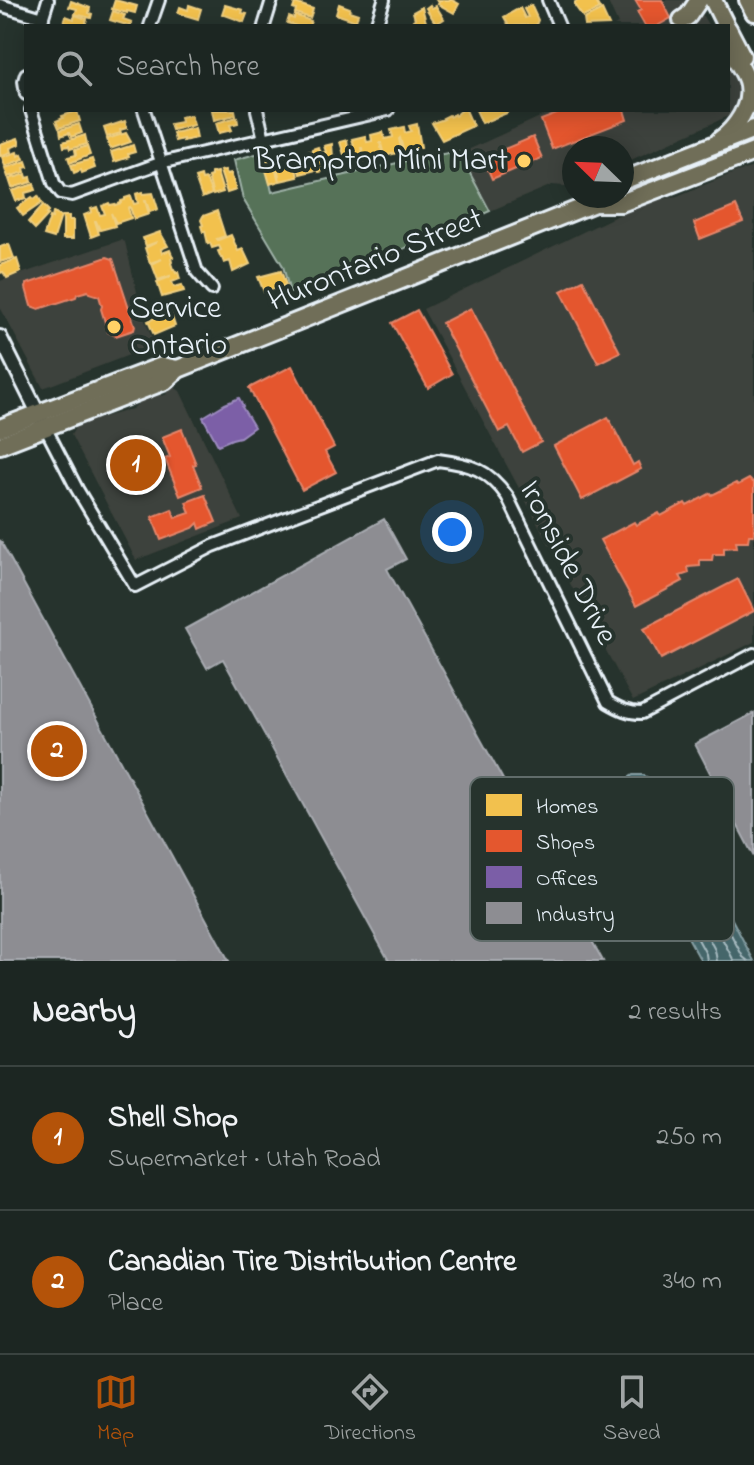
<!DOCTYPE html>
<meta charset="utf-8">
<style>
:root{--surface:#1c2622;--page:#252e2a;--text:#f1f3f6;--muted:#a0a5a5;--line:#3a4340;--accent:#b45309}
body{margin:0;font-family:"Indie Flower",sans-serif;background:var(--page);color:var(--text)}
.compass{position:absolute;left:562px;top:136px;width:72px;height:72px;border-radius:50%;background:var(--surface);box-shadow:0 4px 20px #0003;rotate:293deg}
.you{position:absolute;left:452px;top:532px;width:28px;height:28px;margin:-20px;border:6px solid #fff;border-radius:50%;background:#1a73e8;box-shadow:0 0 0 12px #1a73e833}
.badge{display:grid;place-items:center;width:52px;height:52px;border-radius:50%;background:var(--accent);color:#fff;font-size:26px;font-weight:700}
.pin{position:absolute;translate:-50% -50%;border:4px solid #fff;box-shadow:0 2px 8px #0006}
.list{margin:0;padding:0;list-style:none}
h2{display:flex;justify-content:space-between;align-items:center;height:104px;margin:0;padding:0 32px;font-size:34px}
h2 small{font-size:26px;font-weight:400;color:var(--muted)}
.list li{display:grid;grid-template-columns:52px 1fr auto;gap:24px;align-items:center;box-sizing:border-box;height:144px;padding:0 32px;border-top:2px solid var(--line)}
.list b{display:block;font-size:30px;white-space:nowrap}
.list p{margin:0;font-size:26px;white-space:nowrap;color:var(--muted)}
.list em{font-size:26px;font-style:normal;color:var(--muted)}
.icon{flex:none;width:44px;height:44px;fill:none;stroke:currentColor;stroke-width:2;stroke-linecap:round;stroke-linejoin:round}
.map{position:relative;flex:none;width:754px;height:961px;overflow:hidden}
.search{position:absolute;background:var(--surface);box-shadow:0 4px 20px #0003;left:24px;right:24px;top:24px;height:88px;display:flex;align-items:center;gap:20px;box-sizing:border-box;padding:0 28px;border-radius:0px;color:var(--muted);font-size:30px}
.sheet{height:392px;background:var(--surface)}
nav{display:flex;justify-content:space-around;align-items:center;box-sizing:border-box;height:112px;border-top:2px solid var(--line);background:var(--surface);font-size:22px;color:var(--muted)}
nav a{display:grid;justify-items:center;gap:4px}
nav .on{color:var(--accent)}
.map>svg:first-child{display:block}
.built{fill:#3d423c}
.green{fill:#567259;stroke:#9fb2a8;stroke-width:2}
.water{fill:#44666a;stroke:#869ea3;stroke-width:2}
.homes{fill:#f2c14e;stroke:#efcf81;stroke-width:2}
.shops{fill:#e4572e;stroke:#e5856b;stroke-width:2}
.offices{fill:#7b5ea7;stroke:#9c8abf;stroke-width:2}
.industry{fill:#8d8d92;stroke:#a8abb1;stroke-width:2}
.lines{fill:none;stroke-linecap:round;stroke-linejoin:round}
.shore{stroke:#a6b9bf;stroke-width:2}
.minor-casing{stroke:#e8f1f8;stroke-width:16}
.tertiary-casing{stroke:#e8f1f8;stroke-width:18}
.primary-casing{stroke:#e8f1f8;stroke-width:22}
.minor{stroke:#26332d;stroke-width:10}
.tertiary{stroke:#26332d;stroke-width:12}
.primary{stroke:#706e59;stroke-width:16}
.poi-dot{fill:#ffd166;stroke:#26332d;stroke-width:3}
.labels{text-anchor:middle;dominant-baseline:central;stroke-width:8;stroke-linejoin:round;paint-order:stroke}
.poi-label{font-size:32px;fill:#e8f1f8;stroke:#26332d;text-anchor:end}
.street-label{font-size:32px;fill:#e8f1f8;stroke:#26332d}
.key{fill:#26332d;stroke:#606c6a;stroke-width:2}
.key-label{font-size:22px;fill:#e8f1f8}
</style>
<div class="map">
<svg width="754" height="961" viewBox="0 0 754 961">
<rect width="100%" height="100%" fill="#26332d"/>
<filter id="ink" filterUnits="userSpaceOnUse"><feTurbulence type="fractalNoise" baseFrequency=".0125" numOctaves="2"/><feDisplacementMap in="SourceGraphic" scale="16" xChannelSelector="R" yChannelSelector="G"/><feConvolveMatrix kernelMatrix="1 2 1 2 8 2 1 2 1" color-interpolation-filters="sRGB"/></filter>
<g filter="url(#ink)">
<g class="built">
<path d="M607,0H693L709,26H614L618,24Z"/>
<path d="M728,66L740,88L738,105L733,114L622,164V148H574V183L565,186L552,185L490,211L459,154L555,110H728Z"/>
<path d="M754,167V642L633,701L423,309L616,216L658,200L677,196L736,172Z"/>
<path d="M121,240L125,242L142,313L155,345L43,388L0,307V281Z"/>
<path d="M174,387L180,391L242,519L136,560L71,435L76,426L84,421L94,420L132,409L142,400L160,393L162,396L167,394L166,391Z"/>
</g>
<path class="green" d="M458,151L490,211L357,269L290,293L283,266L243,199L234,160L263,152L272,192L406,161Z"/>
<path class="water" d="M633,775H643L650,779L680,828V834L660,847L663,854L687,842L696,851L754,961H701L648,864L657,858L654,850L644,855L617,810L613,791L616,786Z"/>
<g class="homes">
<path d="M115,0L137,6L135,13L127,11V13L112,9Z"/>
<path d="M436,0H452L459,4L454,13L438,4L439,2Z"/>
<path d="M579,0H595L600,9L583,17L575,6V2Z"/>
<path d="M71,1L90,8L89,13L92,14L91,18L75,14L77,9L69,7Z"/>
<path d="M295,3L313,9L310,18L295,13L296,10L293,9Z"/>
<path d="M339,4L350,8L349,11L358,14L356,21L336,14Z"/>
<path d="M189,5L201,9L198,19L178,13L180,7L188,10Z"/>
<path d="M225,5L243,10L242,13L247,14L244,22L222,14Z"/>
<path d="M430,5L432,8L436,6L444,19L436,24L426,8Z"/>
<path d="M531,5L538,20L536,25L509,26L504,17L520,8L525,18L528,17L524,9Z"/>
<path d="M422,7L427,26H417L416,23L414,24L413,20L415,19L413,12Z"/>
<path d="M602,10L609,25L585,26L584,19Z"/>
<path d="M113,11L125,15L123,19L132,22L130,26L110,20Z"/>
<path d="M75,15L87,19L85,26H76L64,22L66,16L74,19Z"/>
<path d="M295,15L311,21L309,26H297L287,23L289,17L294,19Z"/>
<path d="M212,110H235L236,115L214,120Z"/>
<path d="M462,110H466L473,126L442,140L432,123L444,119L443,118L449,115L450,117L454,114L455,116Z"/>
<path d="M476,110H508L507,113L482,123Z"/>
<path d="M77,111L80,121L59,128L56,121L63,118L62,116Z"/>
<path d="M191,115L194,125L172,130L170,124L181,122L180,117Z"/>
<path d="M237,117L238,123L230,125L232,130L219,133L216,123Z"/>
<path d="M125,121L127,128L120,130L121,133L107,137L104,128Z"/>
<path d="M79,124L82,133L71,137L69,133L61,136L60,130Z"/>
<path d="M417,124L421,147L404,152L400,138L399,139L402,152L384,156L381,143H380L383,156L365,160L362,148H361L364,161L347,164L340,142L347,140L348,147L354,145L352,139L365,136L367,142L372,141L371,135L383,132L385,139L393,137L391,130L404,127L405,133L411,131L409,126Z"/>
<path d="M195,128L197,138L183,141V139L175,141L173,133Z"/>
<path d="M126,133L131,142L110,149L107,139Z"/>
<path d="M85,135L87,144L70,149L69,146L64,147L63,142Z"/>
<path d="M18,138L20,144L10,148L11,152L0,156V144Z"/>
<path d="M332,144L333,157L336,156V160H334L336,168L318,172L315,160H313L316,170L300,174L297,165H295L298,177L280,181L278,171H276L279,181L270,184L265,167L269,166L267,160L280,156L282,163L288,161L286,155L293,153L294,155L306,154L305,152L312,151V149L318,147L320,153L326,152L324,146Z"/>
<path d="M133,145L135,152L128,154L129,157L114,162L111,152Z"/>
<path d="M87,146L90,155L70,163L68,157L76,155L75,150Z"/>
<path d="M17,152L18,156L22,154L24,159L5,166L2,157Z"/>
<path d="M92,159L95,168L82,173L81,170L74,173L71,165Z"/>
<path d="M26,161L28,167L24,168L25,172L8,177L5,168Z"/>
<path d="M225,170L227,174L231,173L236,190L227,193L220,171Z"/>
<path d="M217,172L223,192L213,195L208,177L211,176V173Z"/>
<path d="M26,174L27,178L31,177L32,182L12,188L9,179Z"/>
<path d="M201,176L202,180L206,179L212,194L202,198L195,178Z"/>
<path d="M34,184L36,190L25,193L26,198L16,201L12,191Z"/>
<path d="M143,192V194L153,193L158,209L150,212L146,201H145L149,214L134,219L130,207L128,208L131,218L116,223L111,213L115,226L100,230L96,221H95L99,234L91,237L84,215L92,212L91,209L97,207L100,215L105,214L102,206L109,203L110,205L115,204V205L121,203V201L125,200V198L131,196L134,204L138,203L136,194Z"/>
<path d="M38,196L42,203L23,216L17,208L32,197L34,199Z"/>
<path d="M43,205L49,211L46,214L48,215L35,229L28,222Z"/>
<path d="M217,211L225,236L217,239L218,240L231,235L238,251L243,249L250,264L233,272L230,261L224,263L222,258H221L218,251L221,250L219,246L212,248L210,243L208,244L205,231L203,232L201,226L203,225L201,220L203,216Z"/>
<path d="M53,213L61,216L54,238L44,235L50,217L52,218Z"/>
<path d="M63,216H69V220H73V239H63Z"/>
<path d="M160,232L168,246L161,249L162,253L170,250L173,257L171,258L172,262L171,263L173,269H174L176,273L178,272L180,279L172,282L174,287L182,285L184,291L162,297L157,282L170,277V276L158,280L152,264L162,259L150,263L145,248L157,242L146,246L143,238Z"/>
<path d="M9,244L14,258L0,262V247Z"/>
<path d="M17,259L21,272L7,278L3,272L0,273V265Z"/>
<path d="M281,271L286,285L264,292L258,277Z"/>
<path d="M170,311L175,326L154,335L148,321Z"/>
</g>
<g class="shops">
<path d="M635,0H662L671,18L657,26H645L637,12L641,10Z"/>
<path d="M567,110H624L627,120L552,149L541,120Z"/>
<path d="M533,137L542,158L492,179L483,158Z"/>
<path d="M736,206L743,222L700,239L694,223Z"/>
<path d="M107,257L113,259L135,326L134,330L116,336L108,332L101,309L102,306L99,296L89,293L88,291L77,294L76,297L39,309L31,306L26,288L27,284Z"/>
<path d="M583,280L620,352L598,363L561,291Z"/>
<path d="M471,308L541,442L522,452L509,427L499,432L442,323Z"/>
<path d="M417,310L452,374L428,388L392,323Z"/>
<path d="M292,366L334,447L325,452L336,472L302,490L249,388Z"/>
<path d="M608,417L633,465L638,462L641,469L582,500L554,446Z"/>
<path d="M182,429L196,464L193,465L202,487L180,496L165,459L170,457L162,437Z"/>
<path d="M137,455L144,470L134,474L128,459Z"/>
<path d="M128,459L133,472L111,479L106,466Z"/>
<path d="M749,479L752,482L754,481V535H749L748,541H736L737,547L724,548V554H713L712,560H700V566L688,567L689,573L680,576L683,581L636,606L600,540L634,522L636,525L659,513L661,516L685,503L687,506L711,493L712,495L736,483L738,485Z"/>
<path d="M205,495L216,522L200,529L198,523L193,528L161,540L152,517L172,509L175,518L190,513L186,502Z"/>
<path d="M738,579L754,611L661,659L644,628Z"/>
</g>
<path class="offices" d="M239,398L243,406L242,407L254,427L240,437L232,439L218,445L203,417L225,404Z"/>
<g class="industry">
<path d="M384,519L406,559L387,569L603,961H389L223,659L207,668L185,629Z"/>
<path d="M0,540L229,961H0Z"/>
<path d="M754,713V857L695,744Z"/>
</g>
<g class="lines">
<g class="shore">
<path d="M636,783L645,786L670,827L668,832L653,842H646L625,807L622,792Z"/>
<path d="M638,795L656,824L654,829L649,828L634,803L633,797Z"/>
<path d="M707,961L706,954L660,869L665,862L684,853L690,857L743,957L748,961"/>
<path d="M717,961L715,950L674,873V869L680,866L685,868L734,961"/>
</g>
<defs>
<g id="minor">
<path d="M548,0L559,26"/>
<path d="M0,5L43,18"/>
<path d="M40,26L48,0"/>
<path d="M150,26L159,0"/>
<path d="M264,26L272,0"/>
<path d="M376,26L384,0"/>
<path d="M26,74L24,81L26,94"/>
<path d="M31,110L54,183L61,193L72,195L160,163L388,110"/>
<path d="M144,110L197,272L212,289"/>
<path d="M257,110L264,139"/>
<path d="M45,427L77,489L135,586L213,546L438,460C470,464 488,469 507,496L608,702C620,709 628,713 642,713L754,654"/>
</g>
<path id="tertiary" d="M0,337L42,421"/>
<g id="primary">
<path d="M713,0L726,26"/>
<path d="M748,0L754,12"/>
<path d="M682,20L688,16L699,0"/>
<path d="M728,29L742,56"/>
<path d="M720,140C736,128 752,106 748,85C747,76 739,65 734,56L737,47"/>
<path d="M622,181L754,129"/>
<path d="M594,203H621L754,152"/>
<path d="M0,428L162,366L178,369"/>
<path d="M0,445L165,381L178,369L594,203L601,196"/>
</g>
</defs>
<use href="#minor" class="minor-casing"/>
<use href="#tertiary" class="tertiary-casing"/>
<use href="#primary" class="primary-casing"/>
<use href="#minor" class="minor"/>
<use href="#tertiary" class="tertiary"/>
<use href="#primary" class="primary"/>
</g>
</g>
<g class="poi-dot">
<circle cx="524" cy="161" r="8"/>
<circle cx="114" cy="327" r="8"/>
</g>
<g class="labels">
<g class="poi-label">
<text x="508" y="161">Brampton Mini Mart</text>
<text x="130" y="309" text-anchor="start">Service<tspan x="130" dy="37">Ontario</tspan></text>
</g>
<g class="street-label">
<text transform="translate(376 261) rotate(-22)">Hurontario Street</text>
<text transform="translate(567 563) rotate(63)">Ironside Drive</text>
</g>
</g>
<rect x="470" y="777" width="264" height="164" rx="12" class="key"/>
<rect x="486" y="794" width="36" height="22" fill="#f2c14e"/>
<rect x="486" y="830" width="36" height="22" fill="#e4572e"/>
<rect x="486" y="866" width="36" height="22" fill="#7b5ea7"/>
<rect x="486" y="902" width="36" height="22" fill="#8d8d92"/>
<g class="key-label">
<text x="536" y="813">Homes</text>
<text x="536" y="849">Shops</text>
<text x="536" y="885">Offices</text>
<text x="536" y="921">Industry</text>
</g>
</svg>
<svg class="compass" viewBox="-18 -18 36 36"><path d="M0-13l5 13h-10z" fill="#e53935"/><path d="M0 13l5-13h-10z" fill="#a0a5a5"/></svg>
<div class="you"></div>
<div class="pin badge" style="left:136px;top:465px">1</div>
<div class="pin badge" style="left:57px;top:751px">2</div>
<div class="search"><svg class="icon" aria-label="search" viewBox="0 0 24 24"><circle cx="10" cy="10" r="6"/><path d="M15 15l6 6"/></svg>Search here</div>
</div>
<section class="sheet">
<h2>Nearby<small>2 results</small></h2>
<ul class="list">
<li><span class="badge">1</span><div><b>Shell Shop</b><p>Supermarket · Utah Road</p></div><em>250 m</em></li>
<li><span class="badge">2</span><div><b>Canadian Tire Distribution Centre</b><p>Place</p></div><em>340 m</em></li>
</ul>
</section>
<nav>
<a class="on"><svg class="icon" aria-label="map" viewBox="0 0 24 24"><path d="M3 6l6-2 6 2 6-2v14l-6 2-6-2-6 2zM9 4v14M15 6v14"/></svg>Map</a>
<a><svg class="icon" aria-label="directions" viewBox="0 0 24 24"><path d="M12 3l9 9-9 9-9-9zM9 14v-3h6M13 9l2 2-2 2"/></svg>Directions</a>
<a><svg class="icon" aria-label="saved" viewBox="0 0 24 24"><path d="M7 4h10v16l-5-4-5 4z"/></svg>Saved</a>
</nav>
